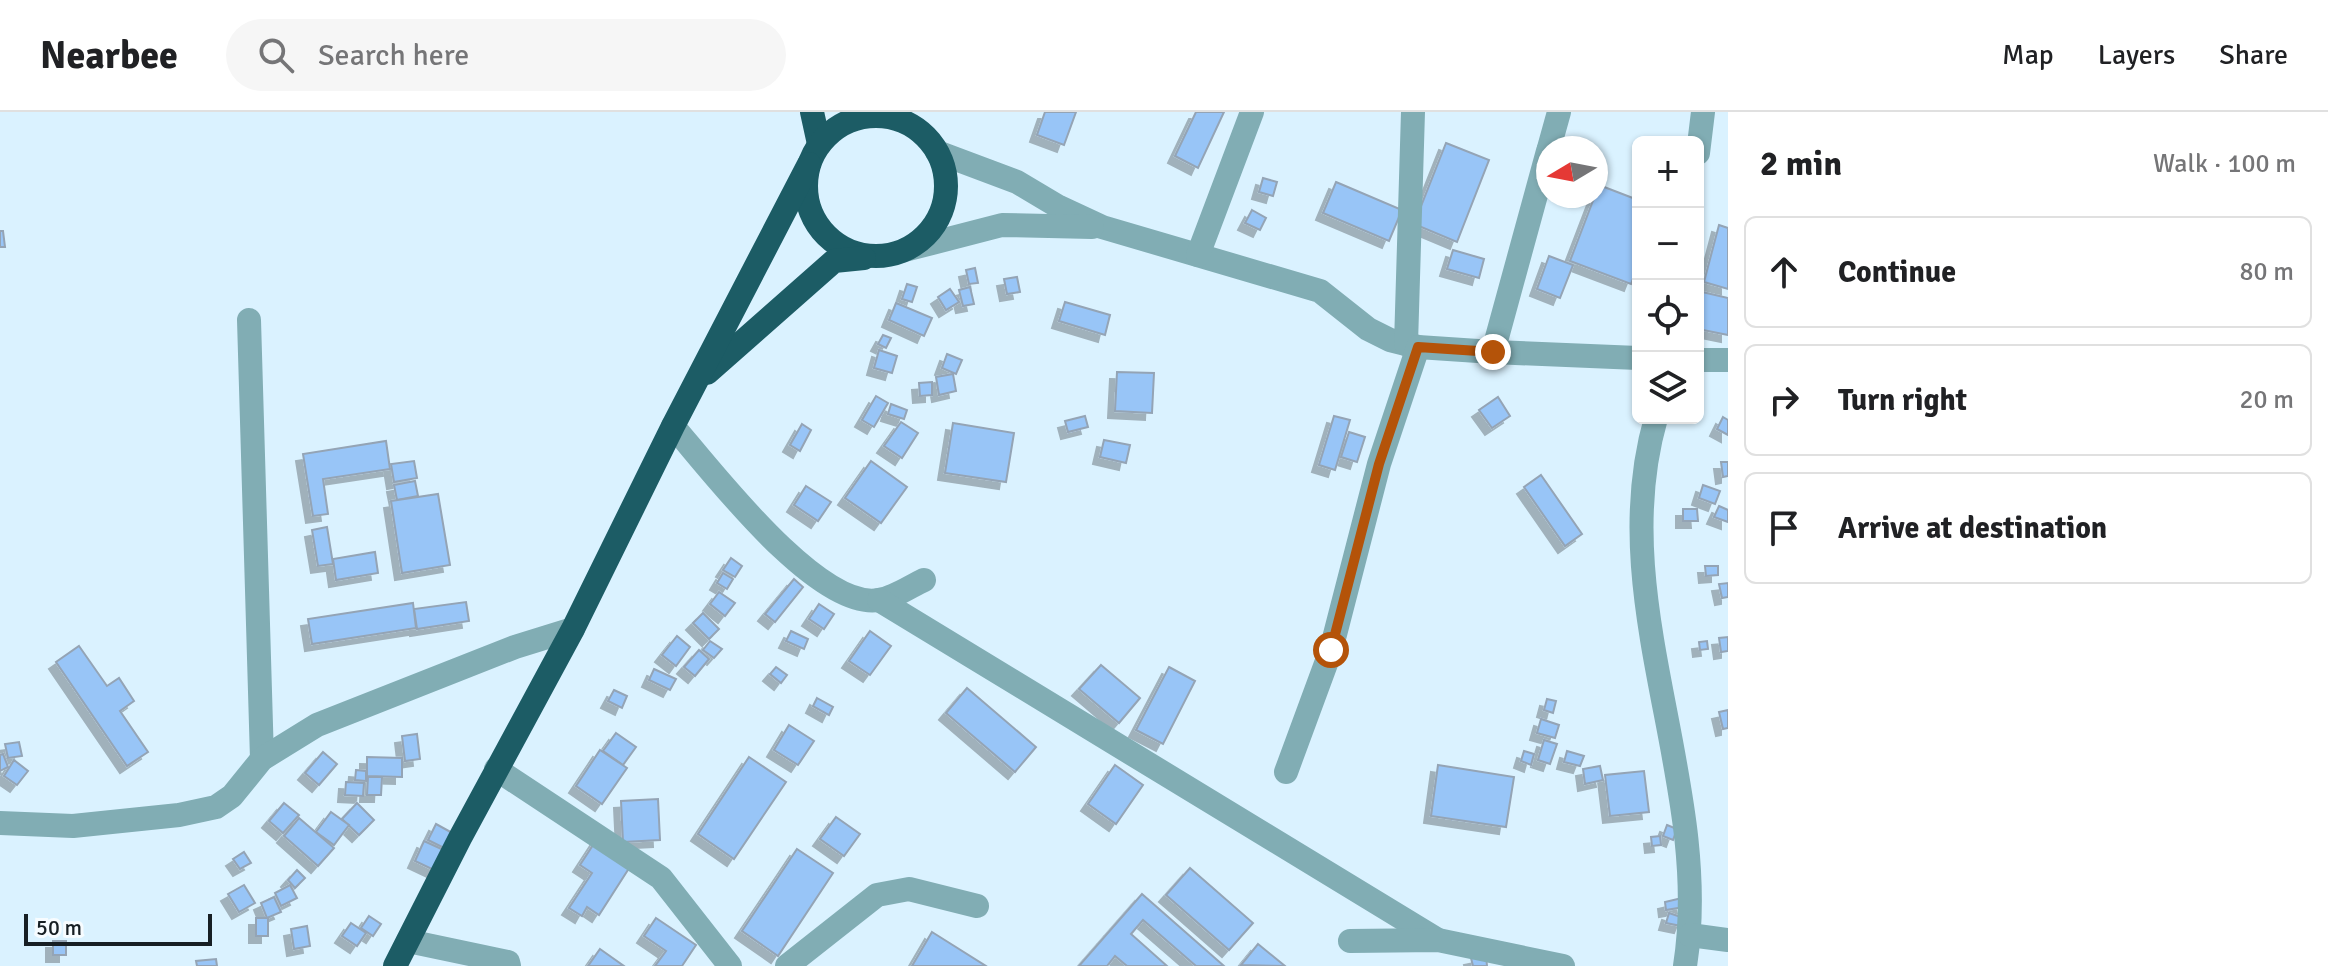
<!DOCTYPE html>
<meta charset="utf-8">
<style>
:root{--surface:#fff;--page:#f6f6f6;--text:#202124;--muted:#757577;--line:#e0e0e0}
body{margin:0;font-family:Signika,sans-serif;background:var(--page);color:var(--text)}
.controls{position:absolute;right:24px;top:24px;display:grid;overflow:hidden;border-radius:12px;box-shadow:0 2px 6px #0004}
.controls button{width:72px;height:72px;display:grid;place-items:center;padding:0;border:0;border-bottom:2px solid var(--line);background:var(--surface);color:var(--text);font:40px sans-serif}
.compass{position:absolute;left:1536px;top:24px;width:72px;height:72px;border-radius:50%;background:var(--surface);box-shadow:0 2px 6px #0004;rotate:260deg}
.scale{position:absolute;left:24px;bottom:20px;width:188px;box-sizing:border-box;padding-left:8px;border:4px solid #171f24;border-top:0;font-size:22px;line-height:28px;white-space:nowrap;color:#171f24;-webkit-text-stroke:6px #f7fcff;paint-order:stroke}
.stop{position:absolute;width:24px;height:24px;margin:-18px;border:6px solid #b45309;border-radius:50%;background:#fff}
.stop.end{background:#b45309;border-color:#fff;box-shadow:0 2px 8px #0008}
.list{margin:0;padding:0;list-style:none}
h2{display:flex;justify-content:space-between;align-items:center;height:104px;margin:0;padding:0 32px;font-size:34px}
h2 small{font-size:26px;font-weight:400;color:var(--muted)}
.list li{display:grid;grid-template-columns:52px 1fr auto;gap:24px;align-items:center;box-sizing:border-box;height:112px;margin:0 16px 16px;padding:0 16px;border:2px solid var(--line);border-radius:12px}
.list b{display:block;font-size:30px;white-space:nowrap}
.list em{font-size:26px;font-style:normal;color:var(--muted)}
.icon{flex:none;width:44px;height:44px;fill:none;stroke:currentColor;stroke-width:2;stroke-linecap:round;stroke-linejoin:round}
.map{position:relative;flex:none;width:1728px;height:854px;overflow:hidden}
header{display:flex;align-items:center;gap:48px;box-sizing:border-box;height:112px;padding:0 40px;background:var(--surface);border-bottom:2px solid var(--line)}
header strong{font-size:38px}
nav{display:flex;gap:44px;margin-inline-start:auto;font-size:28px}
.search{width:560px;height:72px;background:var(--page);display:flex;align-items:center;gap:20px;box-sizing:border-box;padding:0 28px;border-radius:44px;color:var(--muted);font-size:30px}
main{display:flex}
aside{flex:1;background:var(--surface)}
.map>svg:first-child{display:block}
.building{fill:#98c5f7;stroke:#94a4b5;stroke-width:2;filter:url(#shadow)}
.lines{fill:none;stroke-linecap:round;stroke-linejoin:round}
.minor{stroke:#81adb4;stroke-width:24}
.highway{stroke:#1c5c65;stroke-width:24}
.route{stroke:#b45309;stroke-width:10}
</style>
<header>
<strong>Nearbee</strong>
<div class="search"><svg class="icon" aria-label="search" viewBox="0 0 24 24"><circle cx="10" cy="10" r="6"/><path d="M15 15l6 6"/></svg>Search here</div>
<nav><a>Map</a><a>Layers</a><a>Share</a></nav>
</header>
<main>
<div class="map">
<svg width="1728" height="854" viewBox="0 0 1728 854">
<defs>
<filter id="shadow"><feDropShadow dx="-7" dy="7" stdDeviation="0" flood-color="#0004"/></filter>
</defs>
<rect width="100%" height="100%" fill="#daf2ff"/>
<g class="building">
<path d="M1045,0H1076L1064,33L1037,23Z"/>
<path d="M1196,0H1224L1198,56L1175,44Z"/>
<path d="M1446,31L1489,48L1457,130L1414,112Z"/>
<path d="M1263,66L1277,70L1273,84L1259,80Z"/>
<path d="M1336,70L1402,98L1389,129L1323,101Z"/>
<path d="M1599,73L1638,88V154L1631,172L1570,149Z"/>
<path d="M1252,98L1266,106L1260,118L1245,111Z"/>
<path d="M1719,113L1728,116V177L1704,170Z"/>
<path d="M0,119H3L5,135H0Z"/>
<path d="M1453,138L1484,147L1479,166L1447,157Z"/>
<path d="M1549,144L1573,153L1560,186L1537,177Z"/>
<path d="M975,156L978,171L969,172L966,158Z"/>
<path d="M1017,165L1020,180L1007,182L1004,167Z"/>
<path d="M907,172L917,175L912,190L902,187Z"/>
<path d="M970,175L974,192L963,194L959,178Z"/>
<path d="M950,177L959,190L946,198L938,185Z"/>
<path d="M1698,179L1728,186V223L1698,217Z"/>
<path d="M1065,190L1110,203L1105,223L1059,209Z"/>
<path d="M896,191L932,206L924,224L889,208Z"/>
<path d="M883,223L891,226L886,236L878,232Z"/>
<path d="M879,238L897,244L892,261L874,256Z"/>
<path d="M947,242L962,248L956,262L942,256Z"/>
<path d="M1117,260L1154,261L1152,301L1115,299Z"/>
<path d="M953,262L956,279L939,283L936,265Z"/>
<path d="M932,270V283L920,284L919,271Z"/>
<path d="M876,284L888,291L874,315L862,308Z"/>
<path d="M1498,285L1510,304L1492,316L1479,298Z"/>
<path d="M891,292L907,298L904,307L888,302Z"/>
<path d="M1085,304L1088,315L1068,320L1065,309Z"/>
<path d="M1334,304L1350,308L1335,358L1319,353Z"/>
<path d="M1723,305L1728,308V323L1717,317Z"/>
<path d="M901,310L918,321L902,346L884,334Z"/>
<path d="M953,311L1014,321L1006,370L945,361Z"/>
<path d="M802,312L811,318L800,339L790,333Z"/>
<path d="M1349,320L1365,325L1357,350L1341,345Z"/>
<path d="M1104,328L1130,333L1126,351L1100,345Z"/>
<path d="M386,329L390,357L323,367L328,402L313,404L303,342Z"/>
<path d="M414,349L417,366L394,370L391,352Z"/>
<path d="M871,349L907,375L881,411L845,386Z"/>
<path d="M1721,350H1728V364L1723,365Z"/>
<path d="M1541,363L1582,422L1565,434L1524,375Z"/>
<path d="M415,369L418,384L397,388L394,373Z"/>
<path d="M1703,373L1720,379L1715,392L1699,386Z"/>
<path d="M806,374L831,390L818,409L794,393Z"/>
<path d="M438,382L450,453L402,461L391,389Z"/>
<path d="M1719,394L1728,398V410L1714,405Z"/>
<path d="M1683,397H1697L1698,409H1683Z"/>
<path d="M327,415L333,452L318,454L312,418Z"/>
<path d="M375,440L378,461L336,468L333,447Z"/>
<path d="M731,446L742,454L735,465L723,458Z"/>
<path d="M1705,454H1718V463L1706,464Z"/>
<path d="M723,461L733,467L727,477L717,471Z"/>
<path d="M794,467L803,475L775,510L765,502Z"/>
<path d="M1728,471V485L1722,486L1719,472Z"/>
<path d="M719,480L735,491L725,504L710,492Z"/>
<path d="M466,490L469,509L417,517L414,497Z"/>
<path d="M413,491L416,516L312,532L308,507Z"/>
<path d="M819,492L834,502L824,517L809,507Z"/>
<path d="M703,501L719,517L709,527L693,511Z"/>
<path d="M791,519L808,527L804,537L786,529Z"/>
<path d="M870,519L891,534L870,563L849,549Z"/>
<path d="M677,524L690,535L676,554L662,543Z"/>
<path d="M1728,525V539L1721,540L1719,526Z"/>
<path d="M710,529L722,537L714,546L703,538Z"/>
<path d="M1707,529L1708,537L1700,538L1699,530Z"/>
<path d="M79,534L107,574L119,566L134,589L120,599L148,640L127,654L56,550Z"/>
<path d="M699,538L709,547L695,564L684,555Z"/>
<path d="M1101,553L1140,586L1119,611L1079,577Z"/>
<path d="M776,555L787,563L781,571L770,562Z"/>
<path d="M1169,555L1195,569L1163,632L1136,618Z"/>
<path d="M654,557L676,567L670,578L649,568Z"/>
<path d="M967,576L1036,635L1015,660L946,601Z"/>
<path d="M614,578L627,584L622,596L608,589Z"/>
<path d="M817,586L833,595L829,603L813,594Z"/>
<path d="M1547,587L1556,589L1553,601L1544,598Z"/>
<path d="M1728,598V616L1723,617L1719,600Z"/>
<path d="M1541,607L1559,613L1555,626L1537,621Z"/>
<path d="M789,613L814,629L798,653L774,638Z"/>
<path d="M616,621L636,635L623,653L603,639Z"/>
<path d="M417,622L420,647L405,649L402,624Z"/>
<path d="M1544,628L1557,632L1550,652L1538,648Z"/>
<path d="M19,630L22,644L8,646L5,632Z"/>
<path d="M600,638L627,656L602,692L576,674Z"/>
<path d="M1524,639L1534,642L1531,653L1521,649Z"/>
<path d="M1567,639L1584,644L1580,654L1564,650Z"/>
<path d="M323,640L337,652L319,673L305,661Z"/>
<path d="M3,642L8,655L0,659V643Z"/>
<path d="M367,645L402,646V665L367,664Z"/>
<path d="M749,645L786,670L734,747L698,722Z"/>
<path d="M14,648L28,659L17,673L4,664Z"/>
<path d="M1115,653L1143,673L1116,712L1088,692Z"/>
<path d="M1438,653L1514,665L1506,715L1431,704Z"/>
<path d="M1600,654L1603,668L1585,672L1583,657Z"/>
<path d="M356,658L366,659V669L355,668Z"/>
<path d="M1644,659L1649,700L1610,704L1605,663Z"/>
<path d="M368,665H382L381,683H367Z"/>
<path d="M346,670L364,671L363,684L345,683Z"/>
<path d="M658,687L660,728L623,730L621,689Z"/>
<path d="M284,691L299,703L283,721L269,709Z"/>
<path d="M357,691L374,708L359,723L342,707Z"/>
<path d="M331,700L349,713L334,733L316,720Z"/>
<path d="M836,705L860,722L844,744L820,727Z"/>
<path d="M299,706L334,736L318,754L284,724Z"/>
<path d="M436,712L456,723L448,738L428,728Z"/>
<path d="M1667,713L1677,717L1673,728L1663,724Z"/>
<path d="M1660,724L1661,733L1652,734L1651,725Z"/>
<path d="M597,727L633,750L599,803L587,795L582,804L569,796L592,761L580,753Z"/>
<path d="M424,729L446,739L436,759L415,749Z"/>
<path d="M797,737L833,761L778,844L742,819Z"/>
<path d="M244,740L251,751L240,757L233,747Z"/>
<path d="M1190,756L1253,811L1229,838L1166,783Z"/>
<path d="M297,758L305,766L295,776L288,768Z"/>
<path d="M244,773L255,791L239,800L228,782Z"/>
<path d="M290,773L297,786L281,794L275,781Z"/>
<path d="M1142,782L1224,854H1196L1143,808L1131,822L1167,854H1127L1115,844L1107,854H1079Z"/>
<path d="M274,785L281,800L267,806L261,791Z"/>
<path d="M1682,786L1684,795L1666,798L1665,790Z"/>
<path d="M1669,801L1684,806L1681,814L1666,811Z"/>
<path d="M369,804L381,812L373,824L361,816Z"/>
<rect x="256" y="806" width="12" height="18"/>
<path d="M656,806L696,833L682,854H655L666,839L644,824Z"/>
<path d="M351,811L366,821L357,834L342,824Z"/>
<path d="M307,814L310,834L294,837L291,817Z"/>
<path d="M932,820L986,854H912Z"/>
<rect x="53" y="829" width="13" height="14"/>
<path d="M1258,832L1285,854L1241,853Z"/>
<path d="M600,837L624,854H588Z"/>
<path d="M1486,843L1487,854H1473L1471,846Z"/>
<path d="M216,847L217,854H197L196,849Z"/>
</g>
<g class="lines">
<g class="minor">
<path d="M1549,36L1559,0"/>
<path d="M937,40L1017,70L1059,95L1102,115L1320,179L1368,217L1390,228L1418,235L1493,240L1638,246"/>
<path d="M1698,41L1703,0"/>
<path d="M905,138L1002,113L1092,115"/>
<path d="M1198,143L1252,0"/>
<path d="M249,208L262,647"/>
<path d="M1406,232L1413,0"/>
<path d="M1493,240L1548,39"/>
<path d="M1698,248H1728"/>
<path d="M1656,306C1603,489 1714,671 1685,854"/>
<path d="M673,314C711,358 818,499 879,488C894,486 911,474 924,468"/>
<path d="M879,488L1438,828"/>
<path d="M496,657L661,766L730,854"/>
<path d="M1286,660L1331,538L1379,352L1418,235"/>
<path d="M0,711L73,714L179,703L216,695L232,684L262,647L317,613L515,535L573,517"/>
<path d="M1690,823L1728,828"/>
<path d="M408,829L508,850L509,854"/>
<path d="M1350,829L1438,828L1563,854"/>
<path d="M787,854L877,783L909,777L977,794"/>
</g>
<g class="highway">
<path d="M812,0L819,32"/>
<circle cx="876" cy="74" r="70"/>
<path d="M707,261L834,149L864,146"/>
<path d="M395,854L460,726L573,517L673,314L809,52"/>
</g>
</g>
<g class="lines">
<path class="route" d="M1331,538L1379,352L1418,235L1493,240"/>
</g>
</svg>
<div class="controls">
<button>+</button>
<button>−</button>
<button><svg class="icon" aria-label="locate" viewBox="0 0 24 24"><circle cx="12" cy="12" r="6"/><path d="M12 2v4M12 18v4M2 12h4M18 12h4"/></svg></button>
<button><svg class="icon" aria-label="layers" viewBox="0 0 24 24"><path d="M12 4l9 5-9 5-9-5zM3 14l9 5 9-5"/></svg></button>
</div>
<svg class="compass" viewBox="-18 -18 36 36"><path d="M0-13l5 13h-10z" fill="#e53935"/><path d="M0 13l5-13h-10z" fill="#757577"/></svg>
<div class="scale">50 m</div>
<div class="stop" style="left:1331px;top:538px"></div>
<div class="stop end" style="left:1493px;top:240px"></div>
</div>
<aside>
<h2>2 min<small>Walk · 100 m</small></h2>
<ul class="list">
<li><svg class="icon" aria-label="ahead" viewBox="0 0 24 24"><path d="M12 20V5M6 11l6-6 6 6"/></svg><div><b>Continue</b></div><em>80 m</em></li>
<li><svg class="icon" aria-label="right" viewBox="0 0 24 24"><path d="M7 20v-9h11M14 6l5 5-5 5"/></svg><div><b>Turn right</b></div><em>20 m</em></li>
<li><svg class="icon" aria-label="arrive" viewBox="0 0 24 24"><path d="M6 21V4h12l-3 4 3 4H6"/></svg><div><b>Arrive at destination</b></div></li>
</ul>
</aside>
</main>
